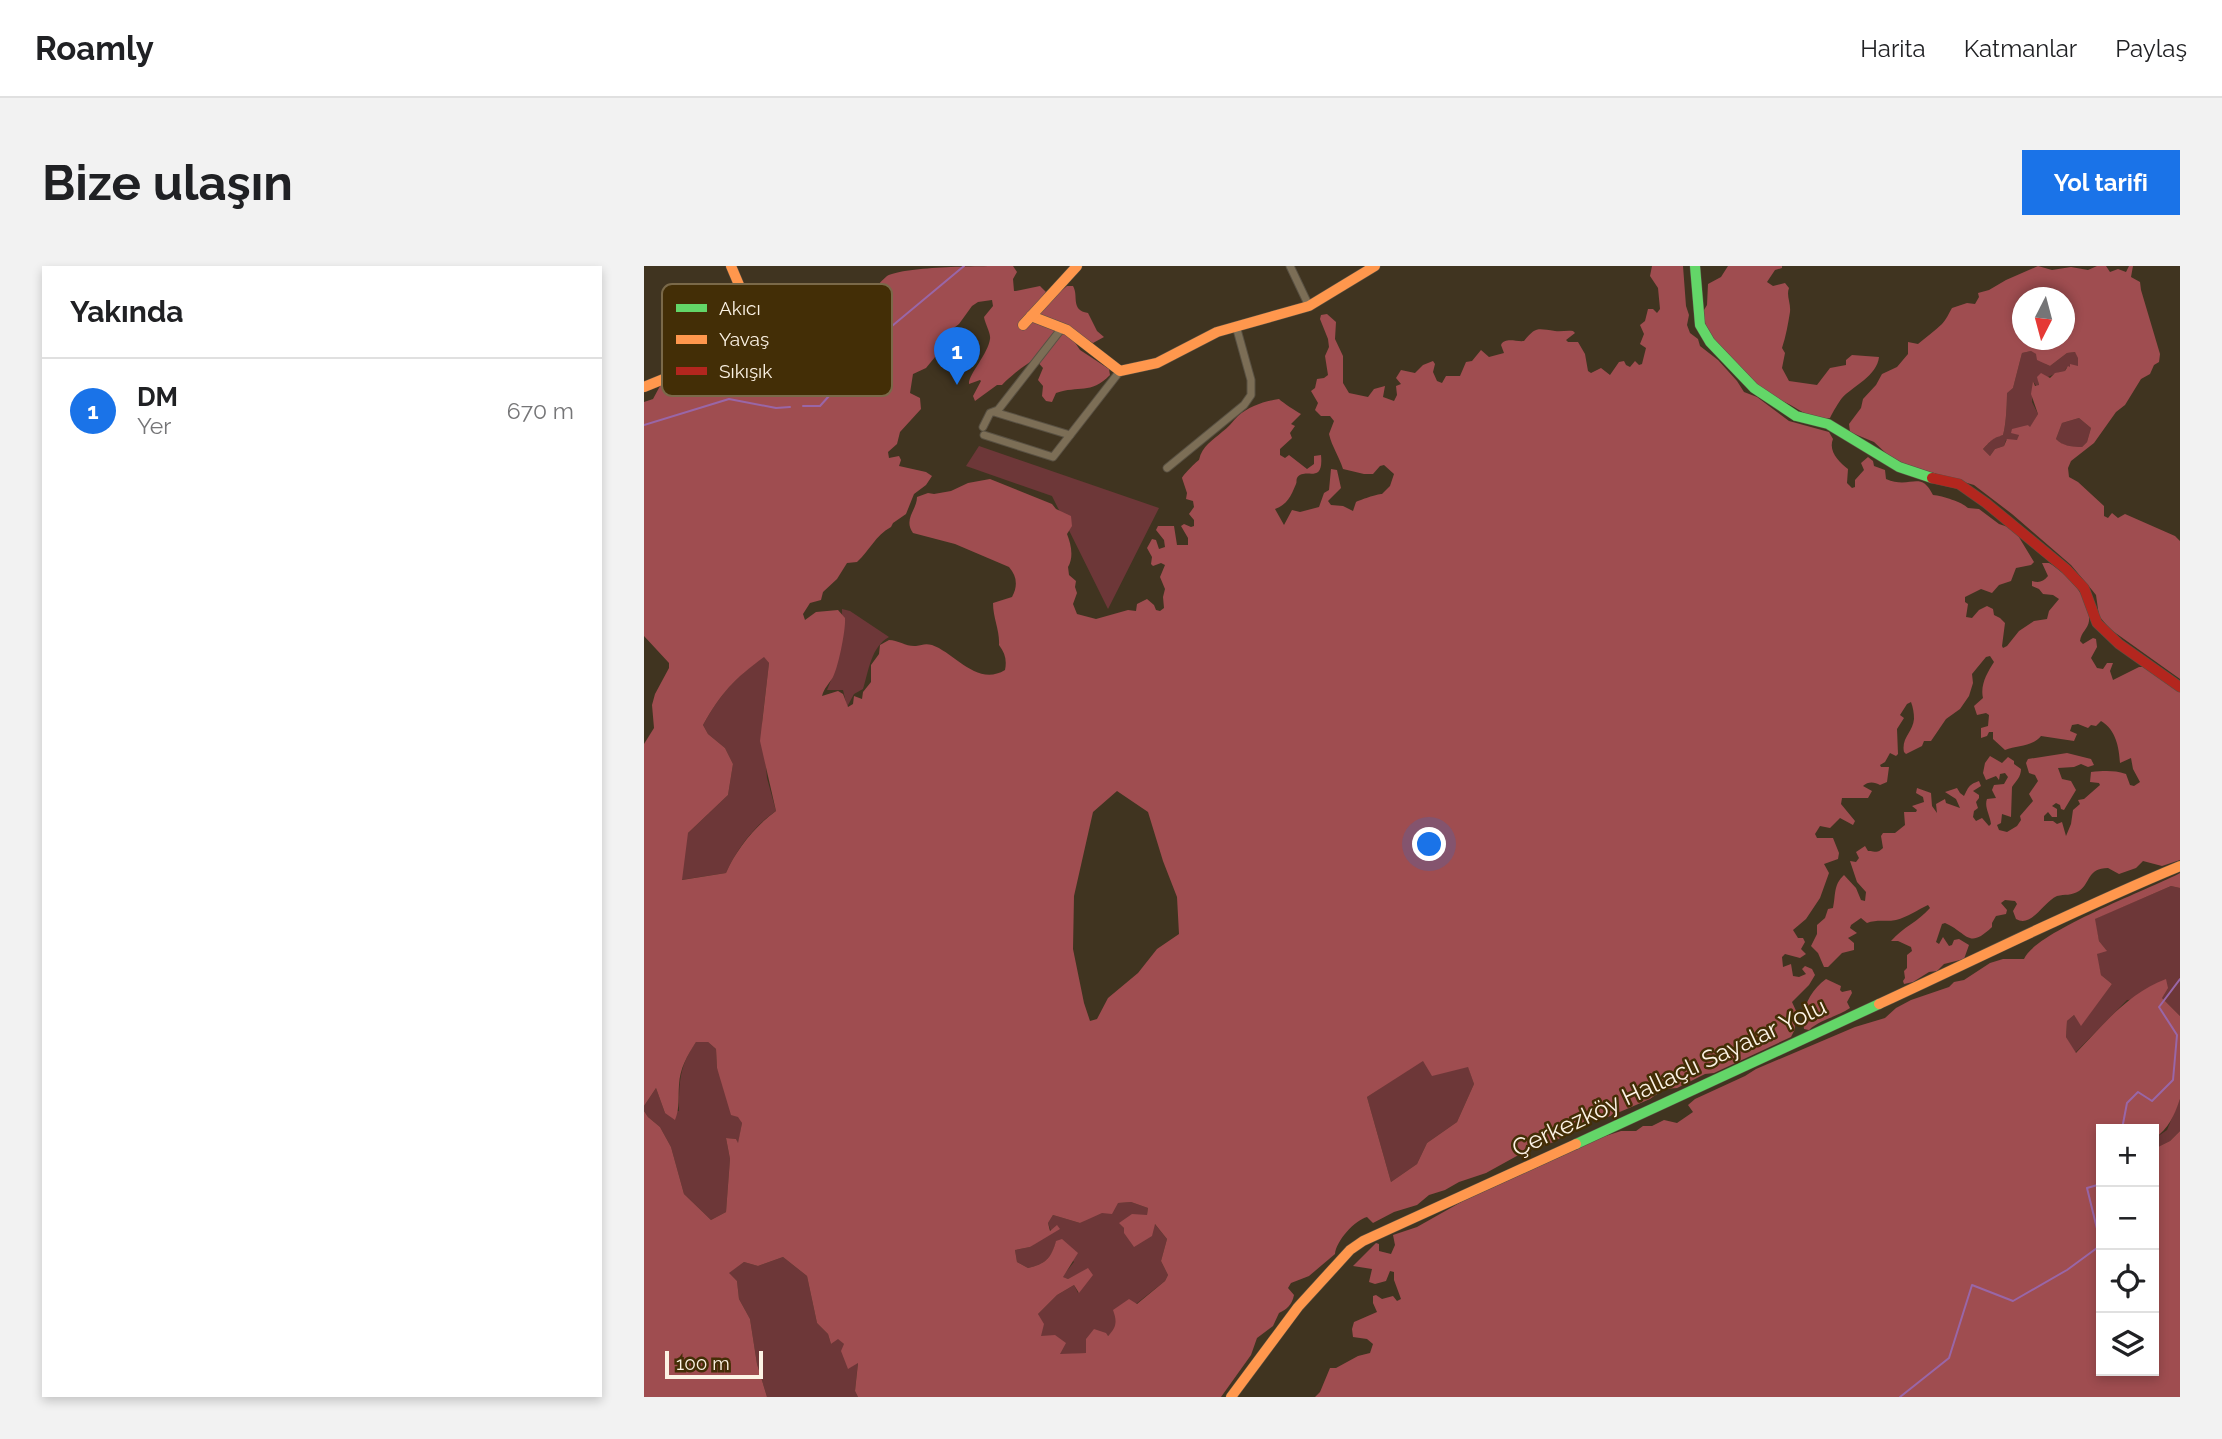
<!DOCTYPE html>
<html lang="tr">
<meta charset="utf-8">
<style>
:root{--surface:#fff;--page:#f2f2f2;--text:#202124;--muted:#757577;--line:#e0e0e0;--accent:#1a73e8}
body{margin:0;font-family:Raleway,sans-serif;background:var(--page);color:var(--text)}
.controls{position:absolute;right:21px;bottom:21px;display:grid;overflow:hidden;border-radius:0px;box-shadow:0 4px 10px #0003}
.controls button{width:63px;height:63px;display:grid;place-items:center;padding:0;border:0;border-bottom:2px solid var(--line);background:var(--surface);color:var(--text);font:35px sans-serif}
.compass{position:absolute;left:1368px;top:21px;width:63px;height:63px;border-radius:50%;background:var(--surface);box-shadow:0 4px 10px #0003;rotate:186deg}
.scale{position:absolute;left:21px;bottom:18px;width:98px;box-sizing:border-box;padding-left:7px;border:4px solid #fcf3e5;border-top:0;font-size:19px;line-height:24px;white-space:nowrap;color:#fcf3e5;-webkit-text-stroke:5px #432e06;paint-order:stroke}
.you{position:absolute;left:786px;top:579px;width:24px;height:24px;margin:-18px;border:5px solid #fff;border-radius:50%;background:#1a73e8;box-shadow:0 0 0 10px #1a73e833}
.badge{display:grid;place-items:center;width:46px;height:46px;border-radius:50%;background:var(--accent);color:#fff;font-size:23px;font-weight:700}
.pin{position:absolute;translate:-50% -58px;filter:drop-shadow(0 2px 4px #0008)}
.pin::after{content:'';position:absolute;top:37px;width:24px;height:21px;background:inherit;clip-path:polygon(0 0,100% 0,50% 100%)}
.list{margin:0;padding:0;list-style:none}
h2{display:flex;justify-content:space-between;align-items:center;height:91px;margin:0;padding:0 28px;font-size:30px}
h2 small{font-size:23px;font-weight:400;color:var(--muted)}
.list li{display:grid;grid-template-columns:46px 1fr auto;gap:21px;align-items:center;box-sizing:border-box;height:105px;padding:0 28px;border-top:2px solid var(--line)}
.list b{display:block;font-size:26px;white-space:nowrap}
.list p{margin:0;font-size:23px;white-space:nowrap;color:var(--muted)}
.list em{font-size:23px;font-style:normal;color:var(--muted)}
.icon{flex:none;width:38px;height:38px;fill:none;stroke:currentColor;stroke-width:2;stroke-linecap:round;stroke-linejoin:round}
.map{position:relative;flex:none;width:1536px;height:1131px;overflow:hidden;border-radius:0px}
header{display:flex;align-items:center;gap:42px;box-sizing:border-box;height:98px;padding:0 35px;background:var(--surface);border-bottom:2px solid var(--line)}
header strong{font-size:33px}
nav{display:flex;gap:38px;margin-inline-start:auto;font-size:24px}
.intro{display:flex;align-items:center;justify-content:space-between;box-sizing:border-box;height:168px;padding:0 42px}
h1{margin:0;font-size:49px}
.button{padding:18px 32px;border-radius:0px;background:var(--accent);color:#fff;font-size:24px;font-weight:700}
main{display:flex;gap:42px;padding:0 42px}
aside{flex:1;background:var(--surface);border-radius:0px;box-shadow:0 4px 10px #0003}
.map>svg:first-child{display:block}
.green{fill:#6d3738}
.forest{fill:#9f4d50;fill-rule:evenodd}
.lines{fill:none;stroke-linecap:round;stroke-linejoin:round}
.stream{stroke:#9966a7;stroke-width:2}
.street-casing{stroke:#595143;stroke-width:9}
.fast-casing{stroke:#595143;stroke-width:11}
.slow-casing{stroke:#595143;stroke-width:11}
.jam-casing{stroke:#595143;stroke-width:11}
.street{stroke:#7c6e56;stroke-width:7}
.fast{stroke:#63d668;stroke-width:10}
.slow{stroke:#ff974d;stroke-width:10}
.jam{stroke:#b3261e;stroke-width:10}
.labels{text-anchor:middle;dominant-baseline:central;stroke-width:5;stroke-linejoin:round;paint-order:stroke}
.street-label{font-size:24px;fill:#fcf3e5;stroke:#432e06}
.key{fill:#432e06;stroke:#7a6949;stroke-width:2}
.key-label{font-size:19px;fill:#fcf3e5}
</style>
<header>
<strong>Roamly</strong>
<nav><a>Harita</a><a>Katmanlar</a><a>Paylaş</a></nav>
</header>
<div class="intro"><h1>Bize ulaşın</h1><a class="button">Yol tarifi</a></div>
<main>
<aside>
<h2>Yakında<small></small></h2>
<ul class="list">
<li><span class="badge">1</span><div><b>DM</b><p>Yer</p></div><em>670 m</em></li>
</ul>
</aside>
<div class="map">
<svg width="1536" height="1131" viewBox="0 0 1536 1131">
<rect width="100%" height="100%" fill="#403420"/>
<g class="green">
<path d="M1387,85C1395,87 1396,97 1406,100L1423,87L1431,86L1434,89V100L1422,102L1421,106C1414,104 1403,113 1394,115L1395,120L1393,121L1389,115L1388,136L1394,148L1386,162L1384,159L1372,167L1375,169L1374,174H1362L1360,180L1351,183L1346,190L1339,183C1349,173 1345,173 1359,169C1362,160 1363,137 1363,126L1369,122L1378,87Z"/>
<path d="M1435,152L1447,162L1443,176L1438,181C1428,181 1419,181 1412,173L1418,157Z"/>
<path d="M335,180L515,242L464,343L408,230L322,200Z"/>
<path d="M198,343L206,345L245,371C227,381 225,404 219,423L210,428L203,441L199,424H183C194,399 199,371 198,343Z"/>
<path d="M120,390L125,397L118,457L123,512L132,545C111,559 92,584 82,607L37,614L43,568L84,529L89,498L81,482L64,468L59,459C77,427 90,413 120,390Z"/>
<path d="M1527,620L1536,622V750L1518,732L1483,734L1431,787L1422,771L1423,755L1430,749L1437,759L1468,718L1457,709L1452,688L1462,684L1455,675L1450,653Z"/>
<path d="M52,776H64L72,783L73,802L98,857L94,879L92,873L82,872L86,893L82,946L67,954L40,928L27,881L16,861L4,851L0,845V840L12,822L21,847L35,845C35,817 35,800 52,776Z"/>
<path d="M779,794L824,800L830,818L813,856L783,877L773,898L747,916L723,831Z"/>
<path d="M1536,833V865L1526,875L1510,883V873L1523,864Z"/>
<path d="M487,936L504,942L503,950L476,957L480,962L510,957L523,973L517,995L524,1009L521,1015L473,1053L472,1063L443,1087L415,1089L397,1070L394,1048L413,1029L430,1019L434,1027L444,1003L424,1013L418,1011L430,996L412,976C407,993 401,998 384,1002L373,996L371,984L386,981L407,965L404,957L409,949L436,957L473,937Z"/>
<path d="M139,991L163,1010L173,1057L184,1068L187,1078L194,1072L200,1078L205,1102L214,1096L211,1125L214,1131H123L113,1098L106,1053L95,1033L93,1015L84,1007L100,996L114,1000Z"/>
</g>
<g class="forest">
<path d="M369,0L373,6L369,13L370,25H372L396,20L402,26V30L409,32L423,20H429C435,30 426,44 444,47L453,65L460,71L449,77L440,72H428L436,84L465,103L466,109C446,129 435,119 412,127L408,136L402,135L398,130L399,120L394,114L399,102L391,93C382,98 365,111 358,119H353L331,135L329,130L337,115L336,114L325,118C324,109 344,88 346,73C347,67 341,58 340,51L349,40L348,34L334,36L328,40L315,58L302,68L296,85L282,102L269,108L266,127L276,132L277,143L256,166L253,178L244,186L245,192L255,190L257,194L255,200L282,206L288,210L282,219L270,228L262,248L249,257L247,261C231,270 226,284 213,296L203,297L193,313L179,326L177,334L166,337L159,348L161,354L172,346L194,344L201,352C202,364 194,402 189,411C185,418 180,422 178,430L194,425L199,428L204,441L209,438L210,430L218,433L219,426L227,416V399L235,388L236,379L245,374C254,374 263,381 272,380C278,379 281,377 288,379C311,387 333,421 361,404C363,394 361,387 355,379C356,365 349,352 349,337L368,331C374,320 373,310 365,301L311,278L269,267C259,253 273,244 273,231L284,227L290,228L307,225L324,217L346,213L408,238L412,243L427,250L428,260L423,268C427,278 430,291 424,301L425,309L432,315L431,321L433,327L429,338L433,348L452,353L484,344L492,345L493,338L503,333L510,339L512,344L516,345L520,342L519,331L521,323L516,311L521,299L517,297L509,300L507,298L508,291L503,282L508,273L512,274L515,283L521,281L520,274L512,264L514,260H530L533,279H544V272L537,260L540,258L547,261L550,260V254L545,248L550,241L549,235L542,233L543,227L538,212C539,209 553,195 555,194C558,180 569,174 578,166C584,162 589,155 594,150C605,140 621,135 635,133C639,137 652,145 657,148L647,158L651,160L646,167L648,172L636,183V189L641,192L645,189L663,203L670,198V190L677,189C680,220 661,200 653,212C652,214 653,216 652,218C647,230 643,239 631,243L640,259L648,244L656,246L675,241L680,227L685,224L687,203L693,204L697,222L684,235L687,239L699,240L709,245L712,236C716,234 733,228 738,228L746,220L750,208L740,199L736,200L729,208H720L699,203C695,190 688,181 685,168L690,155L686,150H677L671,144L674,137L667,125L671,122L673,113L680,112L684,109L681,90L685,81L684,73L676,53L677,49L683,48L692,56L691,73L699,90V117L705,127L724,131L730,123L741,120L739,131L750,135L753,129L752,120L757,118L752,112L757,104L771,107L779,99L789,95L791,98L789,106L793,115L798,117L802,110H816L822,96L828,95L837,84L845,91L860,87L857,79C861,71 872,76 880,75C892,60 894,63 911,65C917,66 923,64 929,65L931,67L922,74L924,76H934L941,88L944,105L947,107L957,102L966,109L975,96L980,95L982,99L986,101L991,95L995,99L998,98L1002,82L996,78L1000,68L996,59L1001,55L1004,43H1009L1013,47L1016,43L1014,22L1006,10L1008,0H1039L1042,40L1045,49L1043,59L1046,67L1054,73L1056,80L1074,94L1093,115L1100,126L1113,131L1145,155L1185,166L1189,173C1184,185 1195,196 1204,203L1203,217L1208,222L1211,221V214L1220,204L1217,197L1224,191L1229,195L1230,200L1241,204L1242,213C1267,224 1276,203 1289,229C1299,230 1318,236 1324,242L1335,243L1355,258L1370,263L1390,296L1387,299L1372,302L1367,315L1355,319L1348,327L1337,323L1321,331V336L1324,338L1322,351L1328,352L1335,344L1343,340L1349,343L1350,349L1356,352L1361,357L1358,380L1359,382L1363,380L1375,365L1390,355L1403,353L1405,345L1415,333L1409,329L1399,328L1395,323L1388,320V315C1395,317 1399,316 1404,310L1398,297H1405C1423,308 1447,332 1445,355C1444,363 1437,366 1436,375L1439,378L1449,372L1452,373L1453,381L1447,392L1453,402L1459,403L1463,397H1469L1466,405L1469,414L1495,401H1499L1536,425V594L1518,600L1499,595L1492,602L1475,608L1464,602C1443,602 1447,617 1435,625C1427,630 1421,628 1413,630C1399,636 1388,662 1372,653L1369,645L1373,638L1371,635L1361,634L1357,637L1363,644L1362,648L1352,650L1348,657V661C1324,684 1324,667 1301,657L1298,658L1292,676L1295,678L1299,671L1305,680L1308,679L1310,674L1315,673L1325,679L1320,693L1300,698L1293,705L1285,706L1269,716L1260,718L1259,715L1261,712L1260,705L1263,702V689L1268,685L1267,681L1254,675H1247C1259,661 1274,656 1286,642L1284,639C1273,644 1264,651 1252,654C1242,656 1233,653 1223,657L1217,652L1207,659L1206,662L1213,667L1204,672L1210,677V684L1198,687L1184,701H1180L1174,687L1167,680L1173,668V659L1181,652L1184,643L1189,642C1192,629 1189,619 1200,609L1212,622L1217,634L1221,635L1222,626L1213,616L1206,595L1212,596L1215,592L1212,586L1221,580L1224,585C1232,585 1233,588 1239,582L1237,570L1239,567H1251L1261,559L1260,546H1272L1273,544L1268,540L1280,536L1279,531L1272,527L1273,522L1287,527L1288,540L1293,547L1292,538L1301,533L1302,537L1316,542L1312,533L1301,526L1313,522L1316,527L1320,530C1325,521 1324,519 1335,515L1337,520L1329,525L1335,529V532L1332,536L1334,542L1330,545L1329,551L1332,555L1338,552L1345,560L1347,558C1346,549 1340,541 1343,533L1352,532L1348,524L1350,519L1360,518L1364,511L1361,507L1356,508L1355,514L1352,510L1342,514L1339,507L1341,497L1346,490L1358,497L1364,491L1370,495V498L1377,503C1377,511 1372,515 1368,521L1367,551L1358,548L1357,557L1353,559L1355,564L1363,566L1373,560L1377,554L1376,550L1389,535L1385,528L1394,515L1391,509L1385,507L1382,497L1384,493L1423,487L1447,493L1450,499L1444,501L1437,498L1430,501L1414,502L1418,513L1427,515L1432,524L1420,544L1417,543L1416,539L1412,537L1408,540L1413,543V551H1408L1404,546L1400,550V555H1409L1413,558L1418,556L1422,570L1427,558L1429,544L1436,538L1434,534L1440,533L1456,519L1455,517L1446,516L1447,506C1460,505 1469,504 1482,508L1486,519L1490,520L1496,516L1489,503L1487,492L1476,497C1475,481 1472,464 1457,455L1452,460L1447,459L1444,462L1434,458L1428,459L1426,465L1433,468L1430,475L1397,470C1388,481 1373,479 1361,484L1349,473V466H1345L1343,470L1337,472V462L1344,460L1345,449L1342,447L1333,449L1330,440L1339,432C1336,419 1343,407 1350,396L1346,390L1342,391L1328,408L1329,417L1325,430L1316,443L1302,453L1287,475H1280L1278,480L1262,488L1260,486C1257,472 1269,466 1270,453C1270,447 1269,441 1267,436L1263,438L1256,449L1260,452L1253,463L1254,488L1252,490L1246,487L1241,496L1236,499L1237,501H1245L1243,516L1236,519C1231,516 1224,515 1219,520L1228,525L1224,532H1198L1197,538L1211,555L1209,559L1196,552L1186,562L1176,560L1171,568L1173,572H1189L1195,587L1194,593L1180,598L1185,607L1176,632L1162,653L1149,664L1154,672H1159L1161,676L1157,683L1162,688L1156,692L1141,688L1138,691L1139,701L1147,698L1149,710L1155,711L1162,708L1158,703L1161,700L1168,703L1171,709L1165,719L1148,736L1153,747L1150,751L1151,763L1147,771L1070,807L1061,808L1033,822L1020,823L1006,833L964,851L944,853L910,876L880,886L842,907L815,916L801,924L785,929L773,939L750,946L729,957L723,951C711,954 692,975 691,988L665,1010L647,1017L644,1022L650,1029C648,1039 643,1043 635,1047L629,1060L613,1072L607,1089L577,1131H214L211,1125L214,1097L204,1103L197,1085L200,1078L194,1073L187,1078L184,1068L173,1057L163,1010L139,991L114,1000L100,996L85,1007L93,1015L95,1033L106,1053L113,1098L123,1131H0V845L4,851L16,861L27,881L40,928L67,954L82,946L86,893L82,872L92,873L94,877L98,857L94,851L87,849L73,802L72,783L64,776H52C43,790 36,802 35,819C34,831 36,842 31,854L21,847L12,822L0,840V478L10,462L8,439L11,428L25,402V397L0,370V136L9,133L16,120L21,116C50,126 80,122 109,115L112,110C106,103 104,98 110,91H115L124,98L123,112L133,119L147,122L149,117L142,98L117,65L115,55L120,45L125,47L132,60C140,63 156,80 159,88C163,98 158,107 166,115L179,116C184,110 195,105 198,98C205,84 199,70 207,57C218,41 228,23 243,10C262,0 340,0 369,0ZM120,391L125,397L116,475L132,545C111,560 92,584 82,607L38,614L44,567L84,529L89,498L81,482L64,468L59,459C77,427 90,413 120,391ZM473,525L504,546L519,595L533,631L535,668L513,683L494,707L464,732L453,753L446,755L440,737L429,683L430,630L449,546ZM779,795L788,810L824,801L830,818L813,856L783,877L773,898L747,916L723,831ZM487,936L504,942L503,949L488,948L475,957L480,962V967L490,981L508,970L511,958L523,973L517,995L524,1009L521,1015L493,1038L485,1033L469,1044C473,1055 473,1061 464,1070L462,1067L450,1063L442,1073V1087L416,1088L422,1077L411,1069L397,1070L400,1058L394,1048L413,1029L430,1019L435,1027L449,1009L444,1002L424,1013L419,1011L434,987L418,973L412,975C407,993 401,998 384,1002L373,996L371,984L386,981L416,963L413,959L406,965L404,957L409,949L436,957L458,947L468,948L474,937Z"/>
<path d="M1084,0H1138V2L1131,4L1123,16L1129,20L1141,17L1145,22C1142,30 1147,37 1146,46C1144,58 1142,70 1138,82L1141,87L1138,102L1145,115L1173,119L1186,102L1202,99V94L1208,89L1235,91C1233,110 1209,120 1198,132C1194,137 1189,146 1186,152C1171,155 1162,148 1150,141C1144,137 1137,135 1131,131C1125,127 1124,124 1117,122L1070,77L1057,49L1063,39L1064,18L1077,11Z"/>
<path d="M1394,0L1408,4L1427,1L1444,4L1453,0H1462L1466,6L1474,3L1482,6L1485,0H1489L1487,11L1496,16L1497,24L1516,88L1515,96L1510,99L1506,108L1497,113L1481,139L1472,146L1450,177L1427,195L1424,202L1425,211L1434,216L1460,240V250L1464,252L1468,247L1474,252L1481,248L1531,270L1536,275V413L1466,363L1455,350L1452,329L1448,324L1427,299L1368,248L1330,219L1262,199L1245,190L1230,176L1206,166L1205,158L1217,142L1219,133L1232,119L1238,108L1253,101L1264,88V76L1274,78C1282,71 1291,65 1298,58C1302,54 1305,47 1308,42L1323,37L1331,38L1335,31L1334,27L1345,24L1362,14ZM1378,32H1420V74H1378ZM1387,85L1392,88L1393,94L1406,100L1423,87L1431,86L1434,92V100L1426,98V101L1424,100L1421,105L1411,107L1406,112L1397,107L1393,111L1395,119L1391,120L1389,115L1387,128L1394,148L1386,161L1384,159L1368,163L1367,167L1375,169L1373,174L1363,173L1360,180L1351,183L1346,190L1339,183C1348,174 1347,173 1359,169C1362,160 1363,137 1363,127L1369,122L1378,87ZM1435,152L1447,162L1443,176L1438,181C1429,181 1418,180 1412,173L1418,157Z"/>
<path d="M1536,607V622L1527,620L1451,653L1455,675L1463,685L1453,688L1457,709L1468,718L1437,760L1430,749L1423,755L1422,771L1432,787C1460,758 1483,728 1522,713L1524,722L1518,732L1536,750V833C1530,850 1525,862 1510,873V863H1457V1105H1510V883L1526,875L1536,865V1131H671L676,1126L686,1102H692L714,1090L726,1087L729,1078L723,1073L709,1071L708,1063L710,1056L733,1046L729,1037V1030L732,1029L738,1033L749,1030L753,1035L757,1033L750,1014V1006L746,1005L742,1015L731,1018L725,1016L728,1003L709,1000L732,977L735,978V985L747,988L751,979L749,969L773,961L819,935L920,889L937,878L977,865H992L999,860H1008L1020,854L1033,857L1049,846L1044,839L1051,833L1101,810L1112,803L1211,761L1241,752L1252,742L1267,734L1305,721L1310,716L1320,714L1346,697L1359,693H1380C1391,666 1506,623 1536,607Z"/>
<path d="M1182,713L1197,720L1196,724L1198,726L1207,724L1208,727L1203,736L1206,742C1193,751 1177,753 1165,764L1160,763C1157,742 1166,725 1182,713Z"/>
</g>
<g class="lines">
<g class="stream">
<path d="M159,140H176L248,60L320,0"/>
<path d="M0,159L85,133L132,142L146,141"/>
<path d="M1478,863L1483,837L1494,826L1508,835L1529,814L1533,769L1515,741L1536,713"/>
<path d="M1256,1131L1305,1092L1328,1019L1369,1035L1423,1004L1457,979L1443,922L1457,918"/>
</g>
<defs>
<g id="street">
<path d="M646,0L665,40"/>
<path d="M350,146L426,169"/>
<path d="M339,161L346,147L354,144L418,62"/>
<path d="M340,169L409,191L476,105"/>
<path d="M523,202L600,139L607,129V114L592,60"/>
</g>
<g id="fast">
<path d="M1051,0L1056,59L1066,76L1110,122L1152,150L1184,158L1255,201L1288,212"/>
<path d="M932,878L1235,738"/>
</g>
<g id="slow">
<path d="M387,50L423,64L476,105L513,97L573,66L665,40L731,0"/>
<path d="M379,59L433,0"/>
<path d="M0,121L118,73L87,0"/>
<path d="M1235,738C1335,692 1434,642 1536,600"/>
<path d="M587,1131L654,1041L706,984L719,975L932,878"/>
</g>
<path id="jam" d="M1288,212L1315,218L1342,237L1422,303L1440,322L1453,357L1475,378L1536,421"/>
</defs>
<use href="#street" class="street-casing"/>
<use href="#fast" class="fast-casing"/>
<use href="#slow" class="slow-casing"/>
<use href="#jam" class="jam-casing"/>
<use href="#street" class="street"/>
<use href="#fast" class="fast"/>
<use href="#slow" class="slow"/>
<use href="#jam" class="jam"/>
</g>
<g class="labels">
<g class="street-label">
<text transform="translate(1025 811) rotate(-25)">Çerkezköy Hallaçlı Sayalar Yolu</text>
</g>
</g>
<rect x="18" y="18" width="230" height="112" rx="10" class="key"/>
<rect x="32" y="38" width="31" height="8" fill="#63d668"/>
<rect x="32" y="69" width="31" height="9" fill="#ff974d"/>
<rect x="32" y="101" width="31" height="8" fill="#b3261e"/>
<g class="key-label">
<text x="75" y="49">Akıcı</text>
<text x="75" y="80">Yavaş</text>
<text x="75" y="112">Sıkışık</text>
</g>
</svg>
<div class="controls">
<button>+</button>
<button>−</button>
<button><svg class="icon" aria-label="locate" viewBox="0 0 24 24"><circle cx="12" cy="12" r="6"/><path d="M12 2v4M12 18v4M2 12h4M18 12h4"/></svg></button>
<button><svg class="icon" aria-label="layers" viewBox="0 0 24 24"><path d="M12 4l9 5-9 5-9-5zM3 14l9 5 9-5"/></svg></button>
</div>
<svg class="compass" viewBox="-18 -18 36 36"><path d="M0-13l5 13h-10z" fill="#e53935"/><path d="M0 13l5-13h-10z" fill="#757577"/></svg>
<div class="scale">100 m</div>
<div class="you"></div>
<div class="pin badge" style="left:313px;top:119px">1</div>
</div>
</main>
